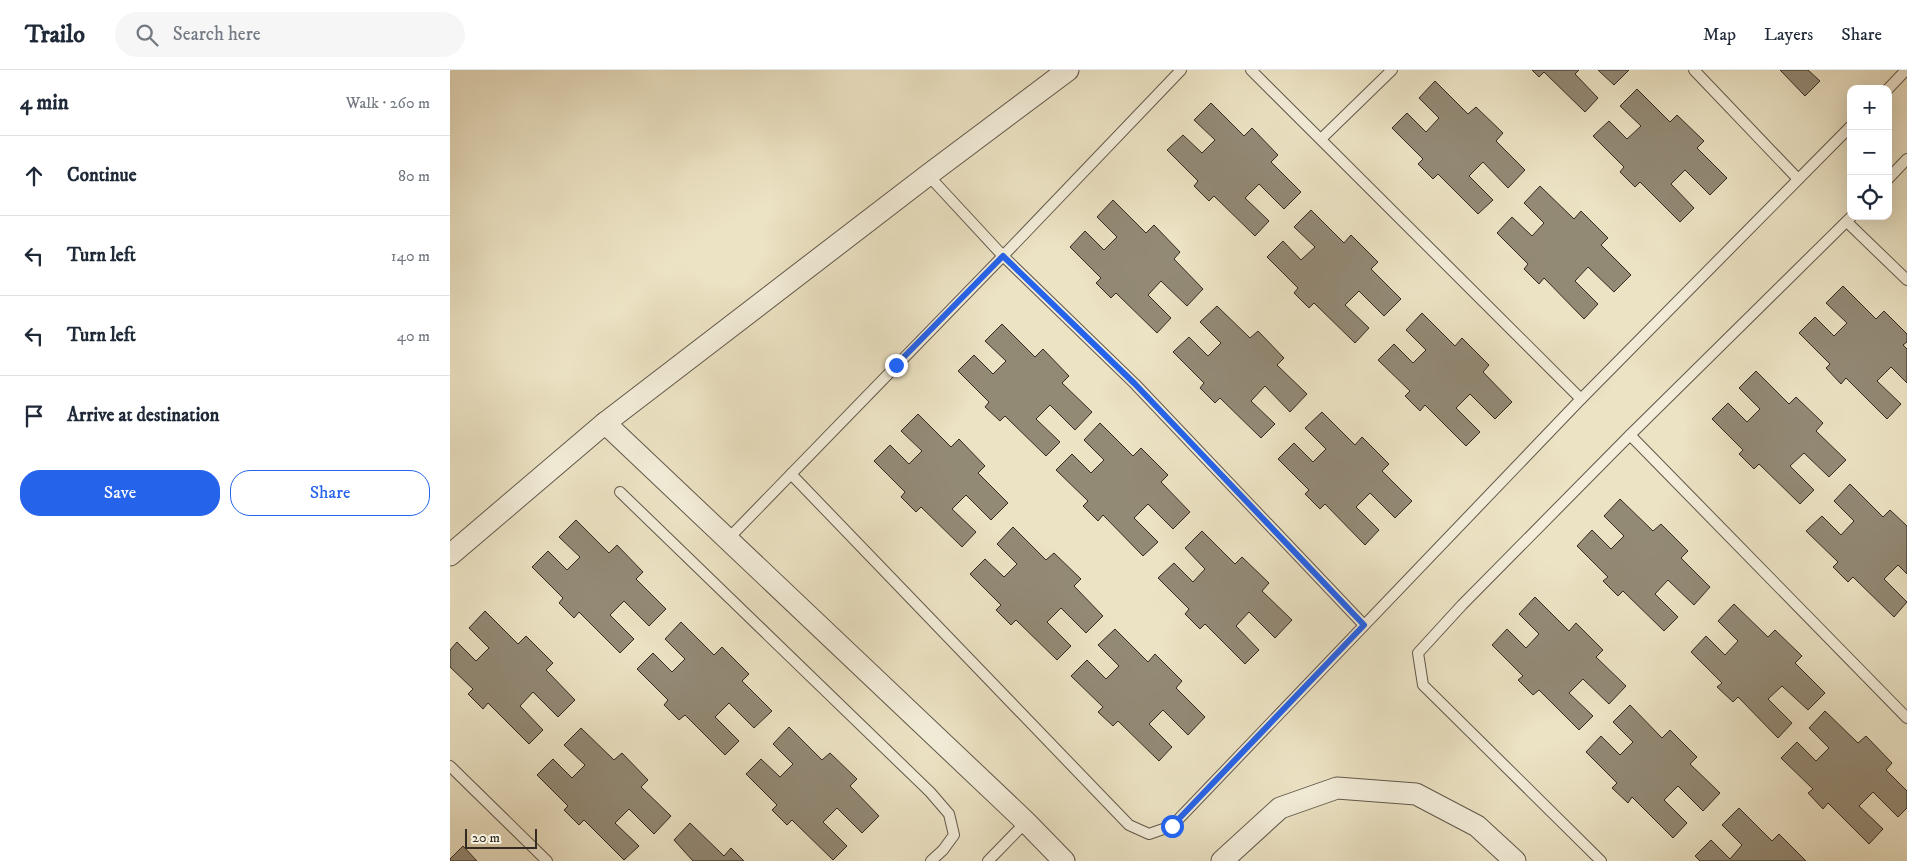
<!DOCTYPE html>
<meta charset="utf-8">
<style>
:root{--surface:#fff;--page:#f6f6f7;--text:#1f2937;--muted:#747a83;--line:#e0e1e3;--accent:#2563eb}
body{margin:0;font-family:"IM FELL DW Pica",serif;background:var(--page);color:var(--text)}
.controls{position:absolute;right:15px;top:15px;display:grid;overflow:hidden;border-radius:10px;box-shadow:0 5px 20px #0002}
.controls button{width:45px;height:45px;display:grid;place-items:center;padding:0;border:0;border-bottom:1px solid var(--line);background:var(--surface);color:var(--text);font:25px sans-serif}
.scale{position:absolute;left:15px;bottom:12px;width:72px;box-sizing:border-box;padding-left:5px;border:2px solid #332a21;border-top:0;font-size:14px;line-height:18px;white-space:nowrap;color:#332a21;-webkit-text-stroke:4px #f3edd9;paint-order:stroke}
.stop{position:absolute;width:15px;height:15px;margin:-11px;border:4px solid #2563eb;border-radius:50%;background:#fff}
.stop.end{background:#2563eb;border-color:#fff;box-shadow:0 1px 5px #0008}
.list{margin:0;padding:0;list-style:none}
h2{display:flex;justify-content:space-between;align-items:center;height:65px;margin:0;padding:0 20px;font-size:21px}
h2 small{font-size:16px;font-weight:400;color:var(--muted)}
.list li{display:grid;grid-template-columns:32px 1fr auto;gap:15px;align-items:center;box-sizing:border-box;height:80px;padding:0 20px;border-top:1px solid var(--line)}
.list b{display:block;font-size:19px;white-space:nowrap}
.list em{font-size:16px;font-style:normal;color:var(--muted)}
.actions{display:flex;gap:10px;padding:15px 20px}
.actions a{flex:1;padding:11px 0;border:1px solid var(--accent);border-radius:20px;text-align:center;font-size:18px;color:var(--accent)}
.actions .main{background:var(--accent);color:#fff}
.icon{flex:none;width:28px;height:28px;fill:none;stroke:currentColor;stroke-width:2;stroke-linecap:round;stroke-linejoin:round}
.map{position:relative;flex:none;width:1457px;height:791px;overflow:hidden}
header{display:flex;align-items:center;gap:30px;box-sizing:border-box;height:70px;padding:0 25px;background:var(--surface);border-bottom:1px solid var(--line)}
header strong{font-size:24px}
nav{display:flex;gap:28px;margin-inline-start:auto;font-size:18px}
.search{width:350px;height:45px;background:var(--page);display:flex;align-items:center;gap:12px;box-sizing:border-box;padding:0 18px;border-radius:28px;color:var(--muted);font-size:19px}
main{display:flex}
aside{flex:1;background:var(--surface)}
.map>svg:first-child{display:block}
.building{fill:#938a76;stroke:#332a21}
.lines{fill:none;stroke-linecap:round;stroke-linejoin:round}
.lane-casing{stroke:#61584a;stroke-width:12}
.street-casing{stroke:#61584a;stroke-width:23}
.lane{stroke:#f3edd9;stroke-width:10}
.street{stroke:#f3edd9;stroke-width:21}
.route{stroke:#2563eb;stroke-width:6}
</style>
<header>
<strong>Trailo</strong>
<div class="search"><svg class="icon" aria-label="search" viewBox="0 0 24 24"><circle cx="10" cy="10" r="6"/><path d="M15 15l6 6"/></svg>Search here</div>
<nav><a>Map</a><a>Layers</a><a>Share</a></nav>
</header>
<main>
<aside>
<h2>4 min<small>Walk · 260 m</small></h2>
<ul class="list">
<li><svg class="icon" aria-label="ahead" viewBox="0 0 24 24"><path d="M12 20V5M6 11l6-6 6 6"/></svg><div><b>Continue</b></div><em>80 m</em></li>
<li><svg class="icon" aria-label="left" viewBox="0 0 24 24"><path d="M17 20v-9H6M10 6l-5 5 5 5"/></svg><div><b>Turn left</b></div><em>140 m</em></li>
<li><svg class="icon" aria-label="left" viewBox="0 0 24 24"><path d="M17 20v-9H6M10 6l-5 5 5 5"/></svg><div><b>Turn left</b></div><em>40 m</em></li>
<li><svg class="icon" aria-label="arrive" viewBox="0 0 24 24"><path d="M6 21V4h12l-3 4 3 4H6"/></svg><div><b>Arrive at destination</b></div></li>
</ul>
<div class="actions"><a class="main">Save</a><a>Share</a></div>
</aside>
<div class="map">
<svg width="1457" height="791" viewBox="0 0 1457 791">
<rect width="100%" height="100%" fill="#ece3c4"/>
<filter id="stains"><feTurbulence type="fractalNoise" baseFrequency=".004" numOctaves="4"/><feColorMatrix values="0 0 0 0 .2 0 0 0 0 .09 0 0 0 0 .02 0 0 0 .5 -.17"/></filter>
<radialGradient id="worn" r=".72"><stop offset=".6" stop-color="#630" stop-opacity="0"/><stop offset="1" stop-color="#630" stop-opacity=".3"/></radialGradient>
<g class="building">
<path d="M1082,0H1129L1125,4L1148,28L1135,42L1094,2L1089,7Z"/>
<path d="M1148,0H1179L1164,15Z"/>
<path d="M1330,0H1358L1370,11L1355,26Z"/>
<path d="M985,11L1018,44L1026,37L1053,63L1046,71L1075,100L1058,118L1033,92L1019,106L1043,130L1028,144L988,104L983,109L968,94L973,89L942,58L957,43L976,62L989,48L969,28Z"/>
<path d="M1187,19L1220,52L1227,45L1254,71L1247,78L1277,108L1260,125L1235,100L1221,114L1244,138L1230,152L1190,112L1185,117L1170,102L1174,97L1143,66L1159,51L1177,69L1191,56L1170,36Z"/>
<path d="M761,33L794,66L802,58L828,85L821,92L851,122L834,139L809,114L795,128L819,151L805,166L764,126L759,131L744,116L748,111L717,80L733,65L752,83L765,70L744,50Z"/>
<path d="M1090,116L1124,149L1131,141L1158,168L1151,175L1181,205L1164,222L1138,197L1125,211L1148,234L1134,249L1094,208L1089,214L1074,199L1078,194L1047,163L1062,147L1082,166L1094,153L1074,133Z"/>
<path d="M663,130L696,163L704,155L730,182L724,189L753,219L737,236L711,211L698,225L721,248L707,263L666,223L661,228L646,213L651,208L620,177L635,161L654,180L667,167L647,147Z"/>
<path d="M861,140L894,173L901,165L928,192L921,199L951,229L934,246L909,221L895,235L919,258L905,273L864,233L859,238L844,223L848,218L817,187L833,171L851,190L865,177L844,157Z"/>
<path d="M1393,216L1426,249L1434,241L1457,264V272L1453,275L1457,279V313L1441,297L1427,311L1451,334L1437,349L1396,308L1391,314L1376,298L1380,294L1349,263L1365,247L1384,266L1397,253L1376,233Z"/>
<path d="M767,236L800,268L808,261L834,288L827,295L857,324L840,342L815,316L801,331L825,354L811,368L770,328L765,333L750,318L754,313L723,282L739,267L758,286L771,273L750,252Z"/>
<path d="M972,243L1005,276L1012,268L1039,295L1033,302L1062,332L1045,349L1020,324L1006,338L1030,362L1016,376L975,335L970,341L955,326L960,321L928,290L944,274L963,293L976,280L956,260Z"/>
<path d="M552,254L585,287L593,279L619,306L612,313L642,342L625,360L600,335L586,349L610,372L596,386L555,346L550,351L535,337L539,332L508,301L524,285L543,304L556,291L535,271Z"/>
<path d="M1306,301L1339,334L1346,327L1373,353L1366,361L1396,390L1379,407L1354,383L1340,396L1364,420L1350,434L1309,394L1304,399L1289,384L1293,380L1262,349L1278,333L1297,352L1310,339L1289,318Z"/>
<path d="M872,342L905,375L912,367L939,394L932,401L962,431L945,448L920,423L906,437L929,460L915,475L875,434L870,439L855,424L859,420L828,389L844,373L863,392L876,379L855,358Z"/>
<path d="M468,344L501,377L509,369L535,396L528,403L558,433L541,450L516,425L502,439L526,462L512,477L471,437L466,442L451,427L455,422L424,391L440,375L459,394L472,381L451,361Z"/>
<path d="M650,353L683,386L691,378L718,405L711,412L740,442L723,459L698,434L684,448L708,472L693,486L653,445L648,451L633,436L638,431L606,400L622,384L641,403L654,390L634,370Z"/>
<path d="M1400,414L1433,447L1440,440L1457,456V504L1448,495L1434,509L1457,532L1444,547L1403,507L1398,512L1383,497L1388,492L1356,461L1372,446L1391,465L1404,451L1384,431Z"/>
<path d="M1170,429L1203,461L1211,454L1238,481L1231,488L1260,517L1244,535L1218,510L1205,524L1228,547L1214,561L1173,521L1168,526L1153,511L1158,507L1127,476L1142,460L1161,479L1174,466L1154,446Z"/>
<path d="M126,450L159,483L167,475L193,502L186,509L216,539L199,556L174,531L160,545L184,569L170,583L129,542L124,548L109,533L113,528L82,497L98,481L117,500L130,487L109,467Z"/>
<path d="M563,457L596,490L604,483L631,509L624,516L653,546L636,563L611,538L597,552L621,576L607,590L566,550L561,555L546,540L551,535L520,504L535,489L554,507L567,494L547,474Z"/>
<path d="M752,461L785,494L792,487L819,513L812,521L842,550L825,568L799,542L786,556L809,580L795,594L755,554L750,559L735,544L739,539L708,508L724,493L743,512L755,499L735,478Z"/>
<path d="M1085,527L1119,561L1126,553L1153,580L1146,587L1176,616L1159,634L1133,609L1119,623L1143,646L1129,660L1089,620L1083,625L1068,610L1073,606L1042,575L1057,559L1076,578L1089,564L1069,544Z"/>
<path d="M1284,534L1318,567L1325,560L1352,586L1345,593L1375,623L1358,640L1332,616L1318,629L1342,653L1328,668L1288,627L1283,632L1267,617L1272,613L1241,582L1256,566L1275,585L1288,571L1268,551Z"/>
<path d="M35,541L68,574L76,566L103,593L96,600L125,630L108,647L83,622L70,636L93,660L79,674L38,633L33,639L18,624L23,619L0,597V580L7,572L26,591L39,578L19,558Z"/>
<path d="M231,552L264,585L272,577L299,604L292,611L322,641L304,658L279,633L265,647L289,671L275,685L235,645L229,650L214,635L218,630L187,599L203,583L222,602L235,589L215,569Z"/>
<path d="M665,559L698,592L705,584L732,611L726,618L755,647L738,665L713,640L699,654L722,677L709,691L668,651L663,656L648,642L653,637L621,606L637,590L656,609L669,596L648,575Z"/>
<path d="M1180,635L1212,668L1220,660L1247,687L1240,694L1270,723L1253,741L1228,716L1214,730L1237,753L1223,768L1182,727L1178,733L1162,718L1167,713L1136,682L1151,666L1170,685L1183,672L1163,652Z"/>
<path d="M1375,641L1408,673L1416,666L1442,693L1436,700L1457,721V738L1448,747L1423,722L1409,736L1433,759L1419,774L1378,733L1373,739L1358,723L1363,719L1331,688L1347,672L1366,691L1379,678L1359,658Z"/>
<path d="M339,657L372,690L380,683L407,709L400,716L429,746L412,763L387,738L373,752L397,776L383,790L342,750L337,755L322,740L327,735L296,704L311,689L330,707L343,694L323,674Z"/>
<path d="M131,658L164,690L172,683L198,710L191,717L221,746L204,764L179,739L165,753L189,776L174,790L134,750L129,755L114,740L118,736L87,705L103,689L122,708L135,695L114,675Z"/>
<path d="M1289,738L1322,771L1329,764L1356,791H1250L1245,786L1261,770L1280,789L1292,775L1272,755Z"/>
<path d="M240,753L274,786L281,778L294,791H243L224,770Z"/>
<path d="M13,776L27,791H0V789Z"/>
</g>
<g class="lines">
<defs>
<g id="lane">
<path d="M801,0L1131,329"/>
<path d="M1244,0L1348,109"/>
<path d="M1438,19L1456,0"/>
<path d="M871,69L942,0"/>
<path d="M478,105L553,186L685,314L914,555"/>
<path d="M1438,109L1457,89"/>
<path d="M1397,152L1457,210"/>
<path d="M1180,365L1457,648"/>
<path d="M341,404L679,755L699,764L722,756L1131,329L1401,56"/>
<path d="M170,422L480,722L499,744L504,765L493,780L481,791"/>
<path d="M278,469L553,186L731,0"/>
<path d="M0,696L97,791"/>
<path d="M538,791L576,752"/>
<path d="M1151,791L973,615L968,583L1012,535L1180,365L1402,146"/>
</g>
<g id="street">
<path d="M155,353L576,752L614,791"/>
<path d="M0,485L155,353L478,105L618,0"/>
<path d="M772,791L830,738L887,718L966,724L1027,756L1065,791"/>
</g>
</defs>
<use href="#lane" class="lane-casing"/>
<use href="#street" class="street-casing"/>
<use href="#lane" class="lane"/>
<use href="#street" class="street"/>
</g>
<g class="lines">
<path class="route" d="M446,295L553,186L685,314L914,555L722,756"/>
</g>
<rect width="100%" height="100%" filter="url(#stains)"/>
<rect width="100%" height="100%" fill="url(#worn)"/>
</svg>
<div class="controls">
<button>+</button>
<button>−</button>
<button><svg class="icon" aria-label="locate" viewBox="0 0 24 24"><circle cx="12" cy="12" r="6"/><path d="M12 2v4M12 18v4M2 12h4M18 12h4"/></svg></button>
</div>
<div class="scale">20 m</div>
<div class="stop" style="left:722px;top:756px"></div>
<div class="stop end" style="left:446px;top:295px"></div>
</div>
</main>
